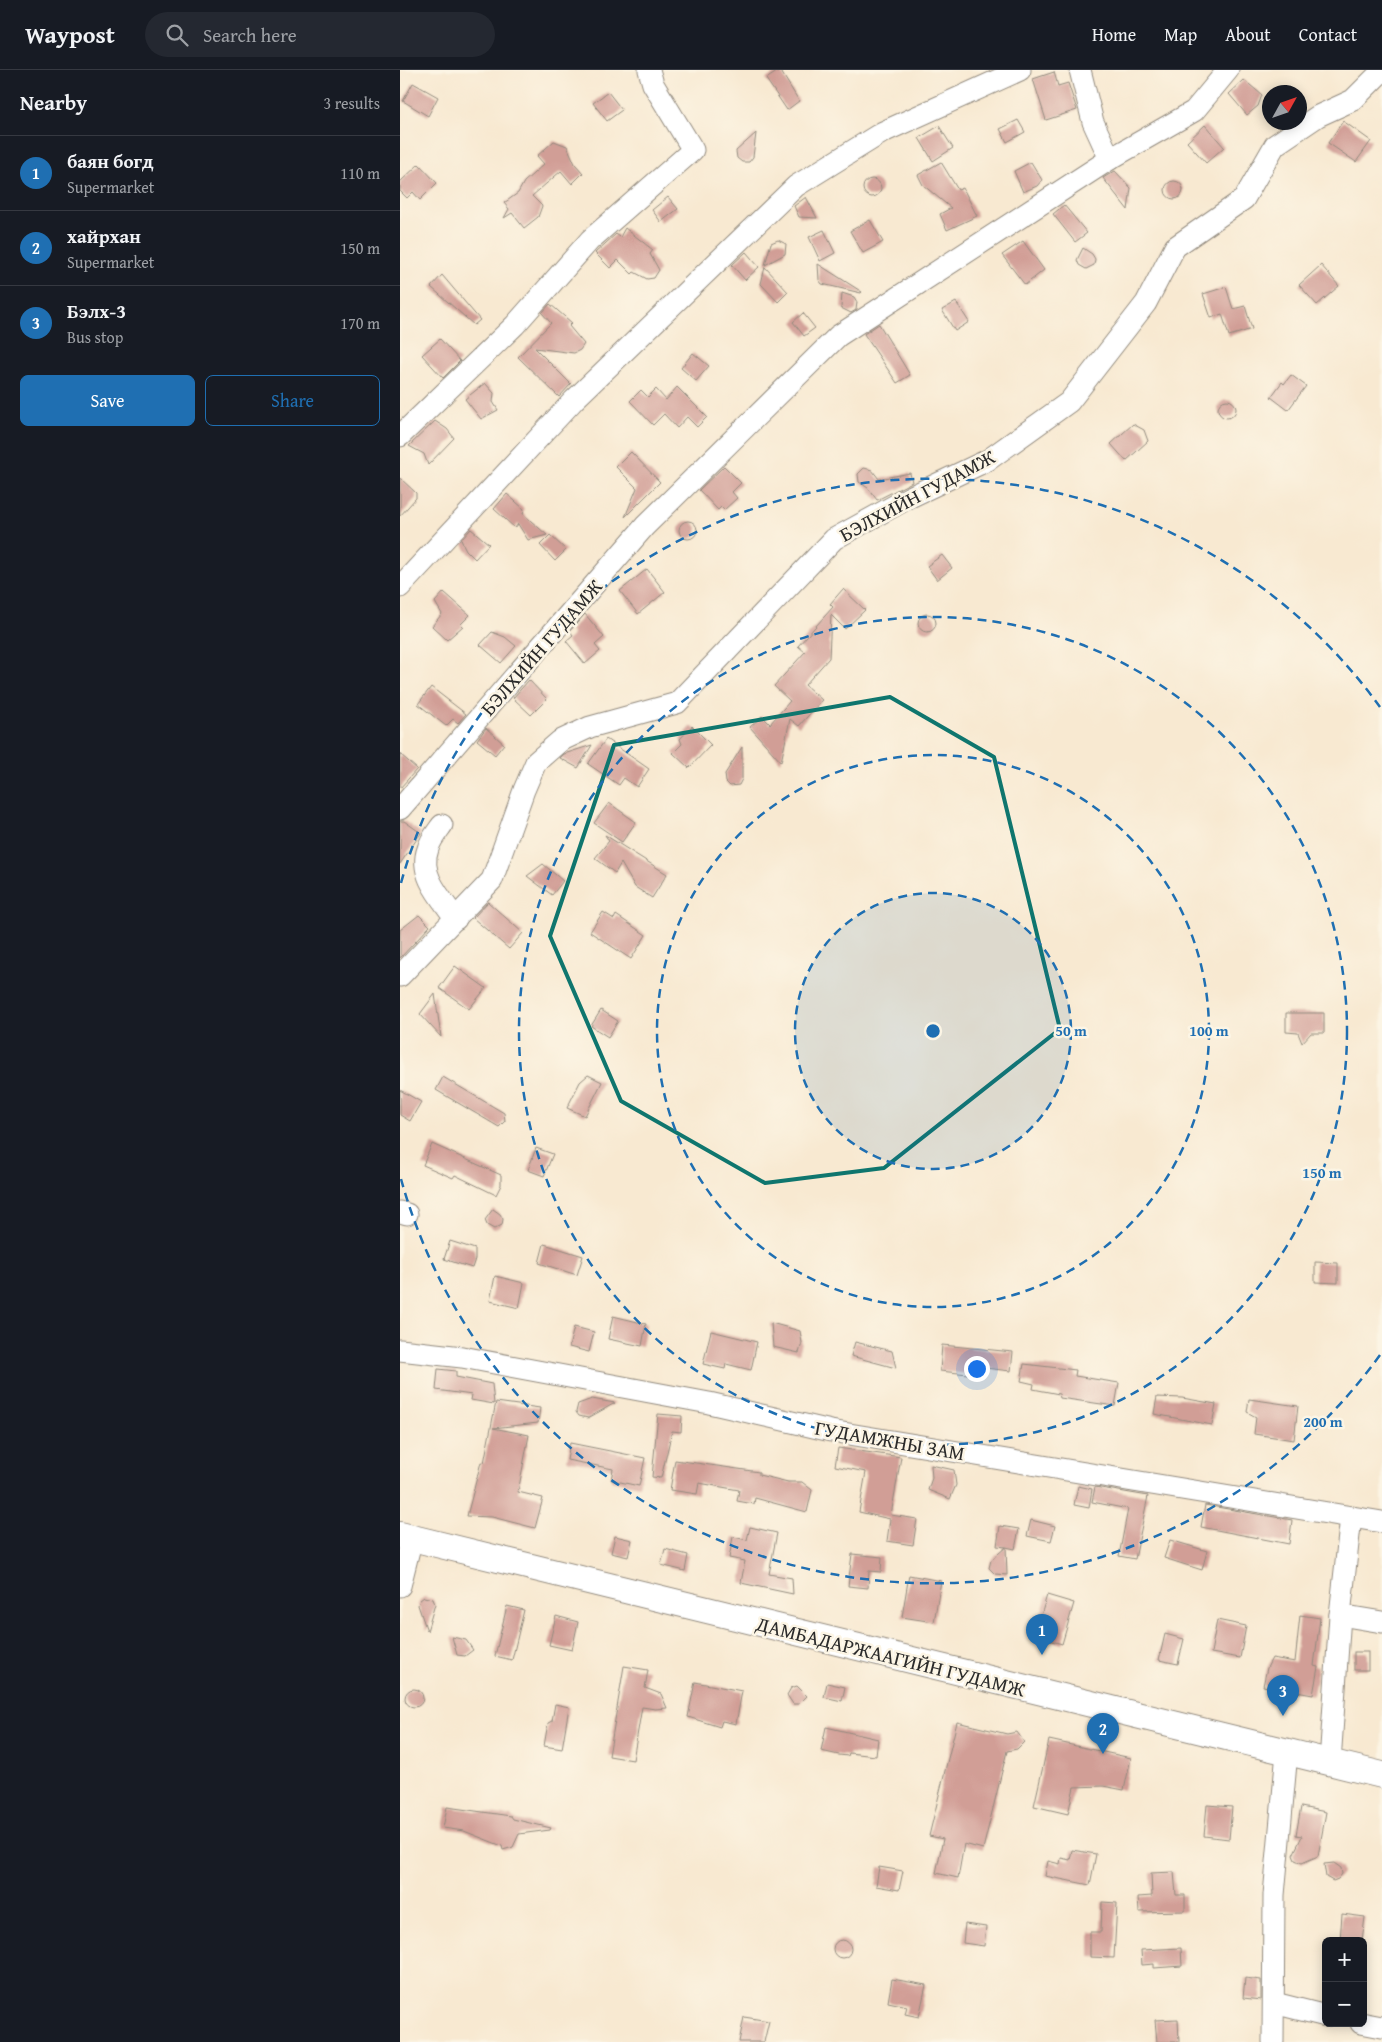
<!DOCTYPE html>
<meta charset="utf-8">
<style>
:root{--surface:#171b24;--page:#242831;--text:#f1f3f6;--muted:#9ea1a6;--line:#363941;--accent:#1f6fb2}
body{margin:0;font-family:"Gentium Book Plus",serif;background:var(--page);color:var(--text)}
.controls{position:absolute;right:15px;bottom:15px;display:grid;overflow:hidden;border-radius:8px;box-shadow:0 2px 12px #0003}
.controls button{width:45px;height:45px;display:grid;place-items:center;padding:0;border:0;border-bottom:1px solid var(--line);background:var(--surface);color:var(--text);font:25px sans-serif}
.compass{position:absolute;left:862px;top:15px;width:45px;height:45px;border-radius:50%;background:var(--surface);box-shadow:0 2px 12px #0003;rotate:50deg}
.you{position:absolute;left:576px;top:1298px;width:18px;height:18px;margin:-12px;border:4px solid #fff;border-radius:50%;background:#1a73e8;box-shadow:0 0 0 8px #1a73e833}
.badge{display:grid;place-items:center;width:32px;height:32px;border-radius:50%;background:var(--accent);color:#fff;font-size:16px;font-weight:700}
.pin{position:absolute;translate:-50% -41px;filter:drop-shadow(0 1px 2px #0008)}
.pin::after{content:'';position:absolute;top:26px;width:18px;height:15px;background:inherit;clip-path:polygon(0 0,100% 0,50% 100%)}
.list{margin:0;padding:0;list-style:none}
h2{display:flex;justify-content:space-between;align-items:center;height:65px;margin:0;padding:0 20px;font-size:21px}
h2 small{font-size:16px;font-weight:400;color:var(--muted)}
.list li{display:grid;grid-template-columns:32px 1fr auto;gap:15px;align-items:center;box-sizing:border-box;height:75px;padding:0 20px;border-top:1px solid var(--line)}
.list b{display:block;font-size:19px;white-space:nowrap}
.list p{margin:0;font-size:16px;white-space:nowrap;color:var(--muted)}
.list em{font-size:16px;font-style:normal;color:var(--muted)}
.actions{display:flex;gap:10px;padding:15px 20px}
.actions a{flex:1;padding:11px 0;border:1px solid var(--accent);border-radius:8px;text-align:center;font-size:18px;color:var(--accent)}
.actions .main{background:var(--accent);color:#fff}
.icon{flex:none;width:28px;height:28px;fill:none;stroke:currentColor;stroke-width:2;stroke-linecap:round;stroke-linejoin:round}
.map{position:relative;flex:none;width:982px;height:1972px;overflow:hidden}
header{display:flex;align-items:center;gap:30px;box-sizing:border-box;height:70px;padding:0 25px;background:var(--surface);border-bottom:1px solid var(--line)}
header strong{font-size:24px}
nav{display:flex;gap:28px;margin-inline-start:auto;font-size:18px}
.search{width:350px;height:45px;background:var(--page);display:flex;align-items:center;gap:12px;box-sizing:border-box;padding:0 18px;border-radius:28px;color:var(--muted);font-size:19px}
main{display:flex}
aside{flex:1;background:var(--surface)}
.map>svg:first-child{display:block}
.building{fill:#d19e96}
.lines{fill:none;stroke-linecap:round;stroke-linejoin:round}
.minor-casing{stroke:#928a7e;stroke-width:23}
.major-casing{stroke:#928a7e;stroke-width:28}
.minor{stroke:#fff;stroke-width:21}
.major{stroke:#fff;stroke-width:26}
.marked{fill:none;stroke:#0f766e;stroke-width:4;stroke-linejoin:round}
.ring{fill:none;stroke:#1f6fb2;stroke-width:2.5;stroke-dasharray:9 6}
.labels{text-anchor:middle;dominant-baseline:central;stroke-width:5;stroke-linejoin:round;paint-order:stroke}
.street-label{font-size:20px;fill:#2b2b2b;stroke:#fcf5e5}
.centre{fill:#1f6fb2;stroke:#fcf5e5;stroke-width:2.5}
.ring-label{font-size:15px;text-anchor:middle;font-weight:bold;fill:#1f6fb2;stroke:#fcf5e5;stroke-width:5;stroke-linejoin:round;paint-order:stroke}
</style>
<header>
<strong>Waypost</strong>
<div class="search"><svg class="icon" aria-label="search" viewBox="0 0 24 24"><circle cx="10" cy="10" r="6"/><path d="M15 15l6 6"/></svg>Search here</div>
<nav><a>Home</a><a>Map</a><a>About</a><a>Contact</a></nav>
</header>
<main>
<aside>
<h2>Nearby<small>3 results</small></h2>
<ul class="list">
<li><span class="badge">1</span><div><b>баян богд</b><p>Supermarket</p></div><em>110 m</em></li>
<li><span class="badge">2</span><div><b>хайрхан</b><p>Supermarket</p></div><em>150 m</em></li>
<li><span class="badge">3</span><div><b>Бэлх-3</b><p>Bus stop</p></div><em>170 m</em></li>
</ul>
<div class="actions"><a class="main">Save</a><a>Share</a></div>
</aside>
<div class="map">
<svg width="982" height="1972" viewBox="0 0 982 1972">
<rect width="100%" height="100%" fill="#fcf5e5"/>
<filter id="ink" filterUnits="userSpaceOnUse"><feTurbulence type="fractalNoise" baseFrequency=".02" numOctaves="2"/><feDisplacementMap in="SourceGraphic" scale="10" xChannelSelector="R" yChannelSelector="G"/><feConvolveMatrix kernelMatrix="1 2 1 2 8 2 1 2 1" color-interpolation-filters="sRGB"/></filter>
<filter id="wash" filterUnits="userSpaceOnUse"><feTurbulence type="fractalNoise" baseFrequency=".0096" numOctaves="4" result="noise"/><feDisplacementMap in="SourceGraphic" scale="20" xChannelSelector="R" yChannelSelector="G"/><feGaussianBlur stdDeviation="1.12" result="paint"/><feColorMatrix in="noise" values="0 0 0 0 0 0 0 0 0 0 0 0 0 0 0 0 0 1.4 0 .05"/><feComposite in="paint" operator="in"/></filter>
<g filter="url(#wash)">
<rect width="100%" height="100%" fill="#f8e9d1"/>
<g id="blocks">
<g class="building">
<path d="M380,0L399,31L387,40L366,9Z"/>
<path d="M654,2L658,16L668,13L677,40L646,50L633,9Z"/>
<path d="M844,10L862,25L858,36L847,45L829,24Z"/>
<path d="M13,13L38,27L28,46L3,31Z"/>
<path d="M208,22L222,40L207,51L193,33Z"/>
<path d="M618,50L625,62L607,72L600,59Z"/>
<path d="M943,51L971,71L956,92L928,73Z"/>
<path d="M805,55L824,77L806,93L787,72Z"/>
<path d="M539,56L553,78L533,91L519,68Z"/>
<path d="M356,63L353,87L349,92H342L337,88L336,81Z"/>
<path d="M154,71L167,76L175,94L183,103L172,114L161,101L132,126L142,136L138,147L124,158L112,143L104,148L109,139L104,133L118,123L124,112L144,94L137,86Z"/>
<path d="M541,92L558,120L563,118L577,146L547,160L540,144L551,138L523,115L518,105Z"/>
<path d="M631,92L642,110L637,116L623,122L614,101Z"/>
<path d="M19,94L37,113L20,130L13,122L7,128L0,121V112Z"/>
<path d="M715,101L731,118L728,140L703,108Z"/>
<circle cx="472" cy="118" r="9"/>
<circle cx="774" cy="120" r="9"/>
<path d="M268,127L278,139L261,152L252,140Z"/>
<path d="M406,127L417,148L399,147L394,136Z"/>
<path d="M664,135L687,163L675,172L653,144Z"/>
<path d="M470,150L483,172L463,183L450,161Z"/>
<path d="M225,158L253,180L250,184L259,200L254,208L247,209L234,202L232,204L218,190L210,198L195,183L216,164L220,167Z"/>
<path d="M424,160L435,183L420,191L409,167Z"/>
<path d="M378,170L386,174L385,184L365,195L371,173Z"/>
<path d="M623,171L644,200L625,215L602,185Z"/>
<path d="M683,178L692,184L695,189L694,195L686,199L679,195L677,190Z"/>
<path d="M346,182L359,197L345,210L332,195Z"/>
<path d="M418,194L462,222L461,223L422,214L419,210Z"/>
<path d="M921,195L939,216L917,235L899,215Z"/>
<path d="M365,197L388,222L378,232L361,214Z"/>
<path d="M42,205L80,250L74,255L31,217Z"/>
<path d="M826,217L833,239L845,236L852,259L829,266L822,244L811,248L803,224Z"/>
<path d="M442,223L454,227L457,232L456,240L451,243L441,238Z"/>
<path d="M556,232L569,252L555,261L542,240Z"/>
<path d="M150,234L172,253L169,256L184,274L180,280L174,283L135,278L171,314L159,327L118,287L151,253L142,243Z"/>
<path d="M403,243L415,258L404,266L393,252Z"/>
<path d="M479,254L510,305L497,313L464,264Z"/>
<path d="M40,269L60,291L43,308L22,285Z"/>
<path d="M293,283L309,296L296,311L281,298Z"/>
<path d="M891,305L906,316L888,340L871,327L882,312L884,314Z"/>
<path d="M85,313L94,323L93,332L98,340L81,349L65,329Z"/>
<path d="M277,317L307,347L297,357L287,347L277,358L264,344L253,355L230,331L241,320L248,327L256,319L266,330Z"/>
<circle cx="827" cy="339" r="9"/>
<path d="M35,351L47,359L54,368L28,395L24,384L9,376Z"/>
<path d="M733,354L744,360L748,371L726,391L711,374Z"/>
<path d="M231,382L260,412L225,447L237,418L216,397Z"/>
<path d="M324,396L341,413L332,422L337,428L324,440L321,437L318,440L299,420Z"/>
<path d="M464,398L472,400L479,409L510,403L512,412L477,430L468,418L459,412L458,404Z"/>
<path d="M0,408L16,423V428L0,446Z"/>
<path d="M107,424L124,439L123,444L147,465L128,470L118,454L115,458L94,439Z"/>
<circle cx="288" cy="460" r="9"/>
<path d="M71,459L89,474L75,489L66,480L61,470Z"/>
<path d="M150,465L166,480L155,491L140,475Z"/>
<path d="M542,485L552,498L537,510L527,496Z"/>
<path d="M247,499L265,522L238,544L220,521Z"/>
<path d="M443,519L465,540L445,559L431,545L429,588L405,615L422,630L399,656L390,649L381,692L350,657L362,646L370,654L390,631L374,616L405,582L398,576L433,537L430,534Z"/>
<path d="M44,522L70,545L61,554L63,556L47,570L32,556L42,544L35,532Z"/>
<path d="M185,544L204,567L195,575L200,581L185,594L166,571L173,565L170,561Z"/>
<circle cx="527" cy="553" r="9"/>
<path d="M92,562L105,567L116,576L101,593L80,575Z"/>
<path d="M129,610L147,629L131,645L113,628Z"/>
<path d="M31,617L66,644L58,653L53,649L46,656L18,634Z"/>
<path d="M292,656L311,675L289,698L273,683L282,674L280,669Z"/>
<path d="M86,658L104,674L95,685L77,670Z"/>
<path d="M206,669L249,699L237,717L224,708L219,715L188,694Z"/>
<path d="M192,675L178,698L160,688L164,684Z"/>
<path d="M342,677V709L339,715L330,716L326,712L325,704Z"/>
<path d="M0,684L17,699L0,718Z"/>
<path d="M209,733L236,752L222,772L194,753Z"/>
<path d="M0,751H4L21,763L0,794Z"/>
<path d="M205,765L267,804L252,828L235,817L221,793L215,803L195,788L209,771Z"/>
<path d="M143,794L163,811L152,825L127,806Z"/>
<path d="M88,832L123,863L109,879L73,848Z"/>
<path d="M203,842L214,849L216,845L246,865L231,889L190,862Z"/>
<path d="M19,845L30,856L0,888V860Z"/>
<path d="M55,896L86,918L69,939L39,918Z"/>
<path d="M35,924L41,967L20,944Z"/>
<path d="M201,940L218,951L208,967L191,956Z"/>
<path d="M886,943H924V963H911L902,973L898,963L886,962Z"/>
<path d="M188,1005L202,1012L185,1046L167,1038L180,1012Z"/>
<path d="M43,1007L104,1043L105,1051L99,1057L36,1020Z"/>
<path d="M0,1020L21,1032L10,1051L0,1045Z"/>
<path d="M32,1074L101,1105V1115L96,1125L55,1105L53,1108L23,1095Z"/>
<path d="M136,1078L153,1084L144,1106L128,1100Z"/>
<path d="M93,1139L100,1144L103,1149L102,1155L94,1159L87,1155L85,1150Z"/>
<path d="M50,1171L75,1179V1189L72,1198L44,1189Z"/>
<path d="M144,1174L183,1186L177,1205L139,1193Z"/>
<path d="M915,1192L938,1193V1213L915,1212Z"/>
<path d="M95,1206L124,1213L119,1238L90,1231Z"/>
<path d="M213,1246L246,1254L242,1276L208,1269Z"/>
<path d="M371,1253L400,1261L402,1273L399,1283L373,1277Z"/>
<path d="M174,1257L194,1262L189,1282L169,1277Z"/>
<path d="M311,1261L357,1272L351,1300L326,1294L325,1299L303,1294Z"/>
<path d="M455,1272L492,1281L496,1298L451,1286Z"/>
<path d="M542,1275L613,1282L611,1301L568,1296V1304L540,1301Z"/>
<path d="M624,1294L676,1300L675,1306L719,1313L715,1336L660,1328L659,1324L633,1319L634,1314L621,1311Z"/>
<path d="M38,1299L56,1301V1307L92,1314L94,1334L71,1330L72,1325L36,1320Z"/>
<path d="M757,1327L782,1328L816,1334L812,1355L754,1344Z"/>
<path d="M192,1329L215,1333L188,1348L179,1346L176,1342L178,1334Z"/>
<path d="M849,1329L898,1336L894,1370L854,1364L856,1347L847,1342Z"/>
<path d="M96,1332L140,1338L138,1353L93,1358L129,1365L118,1422L143,1428L135,1458L92,1447L67,1446L81,1392L84,1393Z"/>
<path d="M258,1344L282,1346L281,1362L272,1361L261,1408L252,1407Z"/>
<path d="M170,1373L245,1388L239,1416L211,1410L213,1399L167,1390Z"/>
<path d="M438,1378L501,1387L491,1445L517,1449L513,1475L487,1471L490,1449L459,1442L466,1402L435,1396Z"/>
<path d="M275,1390L359,1402V1405L388,1412H402L412,1420L407,1442L355,1428L354,1434L337,1431L339,1420L299,1413L297,1424L270,1420Z"/>
<path d="M531,1395L554,1400L556,1415L550,1429L528,1420L532,1408Z"/>
<path d="M678,1416L692,1419L689,1438L674,1435Z"/>
<path d="M695,1417L748,1426L735,1489L719,1486L728,1439L692,1432Z"/>
<path d="M805,1435L892,1450L889,1474L801,1457Z"/>
<path d="M631,1450L655,1456L651,1471L627,1466Z"/>
<path d="M600,1456L619,1459L615,1479L606,1477L607,1505L595,1504L589,1498L591,1490L606,1477L597,1476Z"/>
<path d="M350,1457L377,1463L369,1504L392,1508L393,1524L341,1513L345,1491L329,1488L333,1467L347,1470Z"/>
<path d="M215,1466L232,1470L228,1487L211,1483Z"/>
<path d="M770,1470L807,1481L802,1500L764,1488Z"/>
<path d="M265,1479L288,1485L285,1501L261,1495Z"/>
<path d="M452,1484L482,1487L481,1502L469,1501L468,1518L448,1516Z"/>
<path d="M509,1505L541,1511L534,1552L502,1547Z"/>
<path d="M647,1525L674,1533L662,1574L635,1566Z"/>
<path d="M24,1527L33,1529L35,1534L27,1561L18,1535L20,1530Z"/>
<path d="M107,1536L124,1540L112,1590L95,1586Z"/>
<path d="M900,1545L920,1548L914,1596L918,1597L913,1625L863,1616L867,1598L872,1588L895,1592Z"/>
<path d="M156,1546L178,1552L172,1580L149,1575Z"/>
<path d="M817,1550L846,1556L840,1588L811,1583Z"/>
<path d="M765,1564L784,1569L778,1594L759,1590Z"/>
<path d="M52,1567L66,1570L73,1580L65,1586L57,1585Z"/>
<rect x="954" y="1582" width="14" height="18"/>
<path d="M224,1596L248,1600L245,1618L261,1624L267,1638L255,1639L242,1637L233,1690L209,1686Z"/>
<path d="M295,1612L342,1621L336,1654L322,1651L320,1657L288,1647Z"/>
<path d="M427,1613L445,1617L442,1631L424,1627Z"/>
<path d="M397,1616L407,1626L399,1634H393L387,1625L391,1618Z"/>
<circle cx="14" cy="1628" r="9"/>
<path d="M155,1634L169,1637L162,1679L144,1676L148,1653L152,1651Z"/>
<path d="M557,1652L607,1664L617,1662L624,1672L617,1679L607,1681L583,1779L564,1774L558,1808L536,1803L543,1769L529,1766Z"/>
<path d="M426,1657L478,1669L476,1686L449,1683L448,1686L439,1685L421,1681Z"/>
<path d="M649,1670L731,1688L724,1720L703,1716L674,1717L668,1744L634,1736Z"/>
<path d="M807,1735L832,1737L829,1769L804,1766Z"/>
<path d="M47,1737L111,1746L113,1749L151,1758L150,1760L119,1764L113,1777L103,1780L102,1776L64,1761L43,1758Z"/>
<path d="M901,1737L926,1742L918,1786L902,1793L895,1790L893,1785L902,1766L896,1765Z"/>
<path d="M672,1780L696,1784L690,1815L645,1806L648,1791L660,1794L661,1788L670,1790Z"/>
<path d="M934,1793L941,1798L942,1804L938,1809L933,1811L926,1807L924,1794Z"/>
<path d="M479,1797L503,1801L499,1820L476,1816Z"/>
<path d="M774,1802L776,1825H785V1841L739,1842L738,1827L752,1826L751,1803Z"/>
<path d="M702,1832L717,1833L714,1888L690,1887V1862H701Z"/>
<path d="M942,1844L965,1847L962,1871H940Z"/>
<path d="M565,1854L586,1857L584,1876L563,1873Z"/>
<circle cx="442" cy="1879" r="9"/>
<path d="M781,1878L782,1896L754,1898V1894L742,1895L741,1880Z"/>
<path d="M845,1908L861,1910V1930L843,1928Z"/>
<path d="M492,1909L526,1915L519,1947L505,1944L507,1936L488,1932Z"/>
<path d="M344,1947L369,1951L364,1972H339Z"/>
<path d="M778,1949L779,1972H757L755,1950Z"/>
</g>
</g>
</g>
<g filter="url(#ink)">
<use href="#blocks" fill-opacity="0" stroke="#928a7e" stroke-width="1"/>
<g class="lines">
<defs>
<g id="minor">
<path d="M710,89L794,41L828,0"/>
<path d="M0,366L115,255L190,170L293,80L253,14L249,0"/>
<path d="M0,517L174,330L396,116L483,62L620,0"/>
<path d="M0,739L245,456L438,266L710,89L693,52L680,0"/>
<path d="M42,755C37,762 30,770 28,779C18,805 42,829 56,849"/>
<path d="M0,906L92,810L124,720L136,692L160,671L190,657L277,633L434,469L510,427L588,390L669,332L746,233L775,177L844,129L875,75L918,46L953,30L982,1"/>
<path d="M0,1142L7,1144"/>
<path d="M0,1280L62,1287L309,1333L431,1361L982,1452"/>
<path d="M0,1516L12,1468"/>
<path d="M940,1545L982,1552"/>
<path d="M930,1692L940,1545L951,1447"/>
<path d="M874,1933L926,1946"/>
<path d="M961,1953L982,1957"/>
<path d="M873,1972L874,1825L887,1682"/>
</g>
<path id="major" d="M0,1465L982,1705"/>
</defs>
<use href="#minor" class="minor-casing"/>
<use href="#major" class="major-casing"/>
<use href="#minor" class="minor"/>
<use href="#major" class="major"/>
</g>
</g>
<path class="marked" d="M490,627L594,687L660,959L484,1098L365,1113L221,1031L150,866L214,675Z"/>
<circle cx="533" cy="961" r="138" fill="#1f6fb2" fill-opacity=".12"/>
<g class="ring">
<circle cx="533" cy="961" r="138"/>
<circle cx="533" cy="961" r="276"/>
<circle cx="533" cy="961" r="414"/>
<path d="M980 1285A552 552 0 0 1 1 1109M1 813A552 552 0 0 1 980 637"/>
</g>
<g class="labels">
<g class="street-label">
<text transform="translate(517 425) rotate(-28)">БЭЛХИЙН ГУДАМЖ</text>
<text transform="translate(141 577) rotate(-49)">БЭЛХИЙН ГУДАМЖ</text>
<text transform="translate(490 1370) rotate(10)">ГУДАМЖНЫ ЗАМ</text>
<text transform="translate(491 1586) rotate(14)">ДАМБАДАРЖААГИЙН ГУДАМЖ</text>
</g>
</g>
<circle cx="533" cy="961" r="8" class="centre"/>
<g class="ring-label">
<text x="671" y="966">50 m</text>
<text x="809" y="966">100 m</text>
<text x="922" y="1108">150 m</text>
<text x="923" y="1357">200 m</text>
</g>
</svg>
<div class="controls">
<button>+</button>
<button>−</button>
</div>
<svg class="compass" viewBox="-18 -18 36 36"><path d="M0-13l5 13h-10z" fill="#e53935"/><path d="M0 13l5-13h-10z" fill="#9ea1a6"/></svg>
<div class="you"></div>
<div class="pin badge" style="left:642px;top:1585px">1</div>
<div class="pin badge" style="left:703px;top:1684px">2</div>
<div class="pin badge" style="left:883px;top:1646px">3</div>
</div>
</main>
